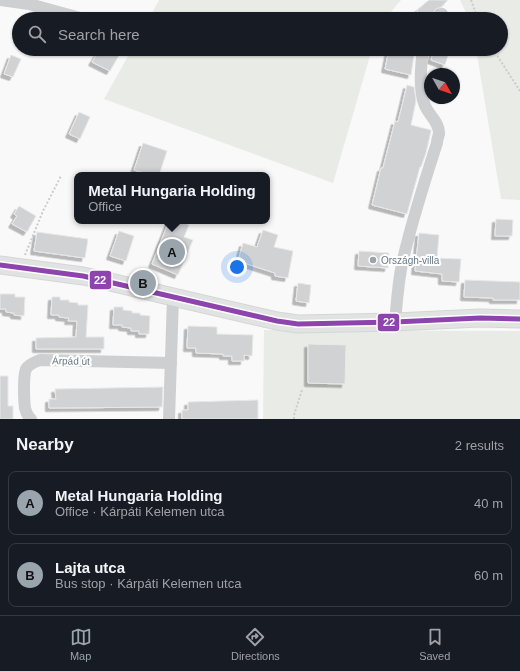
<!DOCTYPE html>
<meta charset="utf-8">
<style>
:root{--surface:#171b24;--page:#20242c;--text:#f1f3f6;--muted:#9ea1a6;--line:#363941;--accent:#99a4ac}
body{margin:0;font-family:Helvetica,sans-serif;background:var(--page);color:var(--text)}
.compass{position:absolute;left:424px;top:68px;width:36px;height:36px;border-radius:50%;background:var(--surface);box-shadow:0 1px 3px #0004;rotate:130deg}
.you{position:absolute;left:237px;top:267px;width:14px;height:14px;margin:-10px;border:3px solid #fff;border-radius:50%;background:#1a73e8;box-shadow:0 0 0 6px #1a73e833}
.badge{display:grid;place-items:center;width:26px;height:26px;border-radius:50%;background:var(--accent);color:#111;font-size:13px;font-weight:700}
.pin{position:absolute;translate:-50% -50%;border:2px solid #fff;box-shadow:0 1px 4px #0006}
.popup{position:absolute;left:74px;top:172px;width:196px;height:52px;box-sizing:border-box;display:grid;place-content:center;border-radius:8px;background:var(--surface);filter:drop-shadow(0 1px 3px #0005);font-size:13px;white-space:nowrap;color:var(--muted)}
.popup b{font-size:15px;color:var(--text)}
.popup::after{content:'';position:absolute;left:50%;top:100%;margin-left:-8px;border:8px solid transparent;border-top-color:var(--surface)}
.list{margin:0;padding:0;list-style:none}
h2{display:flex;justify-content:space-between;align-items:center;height:52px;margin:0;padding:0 16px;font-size:17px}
h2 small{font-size:13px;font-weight:400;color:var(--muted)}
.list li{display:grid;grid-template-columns:26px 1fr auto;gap:12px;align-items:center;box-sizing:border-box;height:64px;margin:0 8px 8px;padding:0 8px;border:1px solid var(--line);border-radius:8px}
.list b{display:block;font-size:15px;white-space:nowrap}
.list p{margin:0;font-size:13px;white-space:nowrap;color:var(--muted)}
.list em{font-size:13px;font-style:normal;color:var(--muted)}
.icon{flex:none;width:22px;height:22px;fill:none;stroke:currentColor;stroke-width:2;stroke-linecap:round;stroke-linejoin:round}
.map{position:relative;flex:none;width:520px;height:419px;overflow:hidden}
.search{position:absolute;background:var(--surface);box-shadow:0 1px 3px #0004;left:12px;right:12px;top:12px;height:44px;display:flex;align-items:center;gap:10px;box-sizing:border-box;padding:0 14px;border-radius:22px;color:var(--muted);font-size:15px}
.sheet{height:196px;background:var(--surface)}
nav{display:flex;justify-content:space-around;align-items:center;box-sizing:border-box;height:56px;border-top:1px solid var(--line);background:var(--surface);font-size:11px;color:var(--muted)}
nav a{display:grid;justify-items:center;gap:2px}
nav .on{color:var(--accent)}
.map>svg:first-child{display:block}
.green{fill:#e8ebe6}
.building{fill:#d0d2d3;stroke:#e8e8e8;filter:url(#shadow)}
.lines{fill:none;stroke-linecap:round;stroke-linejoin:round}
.secondary-casing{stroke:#d5d6d7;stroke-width:19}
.path{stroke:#cbcccd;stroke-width:2;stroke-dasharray:2 2;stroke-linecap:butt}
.street{stroke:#cecfd0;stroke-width:12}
.secondary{stroke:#e1e2e2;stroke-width:17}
.bus-1-casing{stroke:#fff;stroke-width:8}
.bus-1{stroke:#8e44ad;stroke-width:5}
.poi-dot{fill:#99a4ac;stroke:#fff;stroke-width:1.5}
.labels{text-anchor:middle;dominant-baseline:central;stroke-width:4;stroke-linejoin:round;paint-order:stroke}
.poi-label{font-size:10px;fill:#657683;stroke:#fff;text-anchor:start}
.street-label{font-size:10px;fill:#657683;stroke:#fff}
.line-badge{stroke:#fff;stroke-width:1.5}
.badge-label{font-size:11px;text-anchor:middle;font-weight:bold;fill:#fff}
</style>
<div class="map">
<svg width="520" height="419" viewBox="0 0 520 419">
<defs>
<filter id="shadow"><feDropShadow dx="-3.5" dy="3.5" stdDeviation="0" flood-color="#0004"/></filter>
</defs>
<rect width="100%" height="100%" fill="#f9f9f9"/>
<g class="green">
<path d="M159,0H401L385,19H149Z"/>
<path d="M460,0H520V200L501,199L476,49H501V19H469Z"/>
<path d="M132,49H372L333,183L104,99Z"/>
<path d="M264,330L520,331V419H263Z"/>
</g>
<g class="building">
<path d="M429,0H448L441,7L436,9L427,19H408L418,11L417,10Z"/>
<path d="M100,49H115L121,52L110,71L92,62Z"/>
<path d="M389,49H415L411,75L385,69Z"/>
<path d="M434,49H450L445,65L431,60Z"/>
<path d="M11,55L21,59L13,77L4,74Z"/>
<path d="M407,85L414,87L416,101L411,125L431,130V131L426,153L421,167H420L407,214L372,205L381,168H383L395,121L398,122Z"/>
<path d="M79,112L90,117L80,139L69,134Z"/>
<path d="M143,143L167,151L159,175H150L134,170Z"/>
<path d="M19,206L36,216L27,232L12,224L17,216L14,214Z"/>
<path d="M496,219L513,220L512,236H495Z"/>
<path d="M169,221H180L189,225L184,237L193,240L178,275L152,264Z"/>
<path d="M263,230L278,235L274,247L293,251L288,278L275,276V273L238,261L243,243L257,247Z"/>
<path d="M119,231L134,236L126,261L110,256Z"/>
<path d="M37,232L88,239L85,258L34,251Z"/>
<path d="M419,233L439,235L437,258L461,259L459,282L442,281V274L415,271Z"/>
<path d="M359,251L389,253L388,268L358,266Z"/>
<path d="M465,280L520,282V300H493V298L464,297Z"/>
<path d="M298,283L311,285L309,303L296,301Z"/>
<path d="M0,294H15V297H25L24,316L14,315V313L6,312V309H0Z"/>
<path d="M52,297H60V300H69V302L78,303V305H88L86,337H104V349H36V338L76,337L77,321H68L69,318L59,317V315H51Z"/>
<path d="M114,307H123V310L132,311V313H140V315L150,316L149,334H139V331H131V328L122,327V325H113Z"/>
<path d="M188,326L217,327V334L253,335L252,356L244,355V361H232V356H223V354L196,353V348H187Z"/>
<path d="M308,344L346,345L345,384L308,383Z"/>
<path d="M0,376H8V406H13V419H0Z"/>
<path d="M163,387L162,407L49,408V399H56L55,389Z"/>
<path d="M258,400V419H182V410H188V402Z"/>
</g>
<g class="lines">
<defs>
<path id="secondary" d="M0,265L83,276L102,280L173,297L277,321L298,324L395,322L480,318L520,319"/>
</defs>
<use href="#secondary" class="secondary-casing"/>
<g class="path">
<path d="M471,0L478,19"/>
<path d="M493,49L520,91"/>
<path d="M25,255L43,211L61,176"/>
<path d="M294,419V415L302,390"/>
</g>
<g class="street">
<path d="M0,0L29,4L84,19"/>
<path d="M438,19L442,14"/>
<path d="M395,322C397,302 398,283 402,264C411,223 424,183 437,143C437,140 438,137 439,134C440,122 427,114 424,103C419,89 421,64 423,49"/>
<path d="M31,419C27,416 26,412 25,408C24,400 23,376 26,369C29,364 35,362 40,360L171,363"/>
<path d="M169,419L173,297"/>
</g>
<use href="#secondary" class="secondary"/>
<defs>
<path id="bus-1" d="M0,265L83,276L277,321L298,324L395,322L480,318L520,319"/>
</defs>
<use href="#bus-1" class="bus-1-casing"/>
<use href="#bus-1" class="bus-1"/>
</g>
<circle class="poi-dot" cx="373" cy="260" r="4"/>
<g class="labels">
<g class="poi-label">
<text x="381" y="260">Országh-villa</text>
</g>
<g class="street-label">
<text transform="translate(71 361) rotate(1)">Árpád út</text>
</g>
</g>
<g class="line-badge">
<rect x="89" y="270" width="23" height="20" rx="4" fill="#8e44ad"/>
<rect x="377" y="313" width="23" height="19" rx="4" fill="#8e44ad"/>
</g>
<g class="badge-label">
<text x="100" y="284">22</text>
<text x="389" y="326">22</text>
</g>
</svg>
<svg class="compass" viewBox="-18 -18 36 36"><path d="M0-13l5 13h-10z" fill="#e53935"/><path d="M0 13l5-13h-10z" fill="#9ea1a6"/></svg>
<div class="you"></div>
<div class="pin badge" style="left:172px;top:252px">A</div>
<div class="popup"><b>Metal Hungaria Holding</b>Office</div>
<div class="pin badge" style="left:143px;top:283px">B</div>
<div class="search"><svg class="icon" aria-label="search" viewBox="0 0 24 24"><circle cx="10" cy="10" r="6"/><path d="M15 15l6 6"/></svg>Search here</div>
</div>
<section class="sheet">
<h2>Nearby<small>2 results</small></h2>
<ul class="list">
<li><span class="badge">A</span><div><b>Metal Hungaria Holding</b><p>Office · Kárpáti Kelemen utca</p></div><em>40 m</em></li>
<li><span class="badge">B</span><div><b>Lajta utca</b><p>Bus stop · Kárpáti Kelemen utca</p></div><em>60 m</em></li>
</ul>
</section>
<nav>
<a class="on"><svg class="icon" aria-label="map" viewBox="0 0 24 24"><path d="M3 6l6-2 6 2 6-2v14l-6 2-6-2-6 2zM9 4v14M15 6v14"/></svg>Map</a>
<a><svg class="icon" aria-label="directions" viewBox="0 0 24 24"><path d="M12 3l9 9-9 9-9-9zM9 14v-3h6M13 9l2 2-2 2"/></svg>Directions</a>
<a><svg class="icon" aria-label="saved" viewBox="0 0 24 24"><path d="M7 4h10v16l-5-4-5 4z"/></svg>Saved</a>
</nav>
